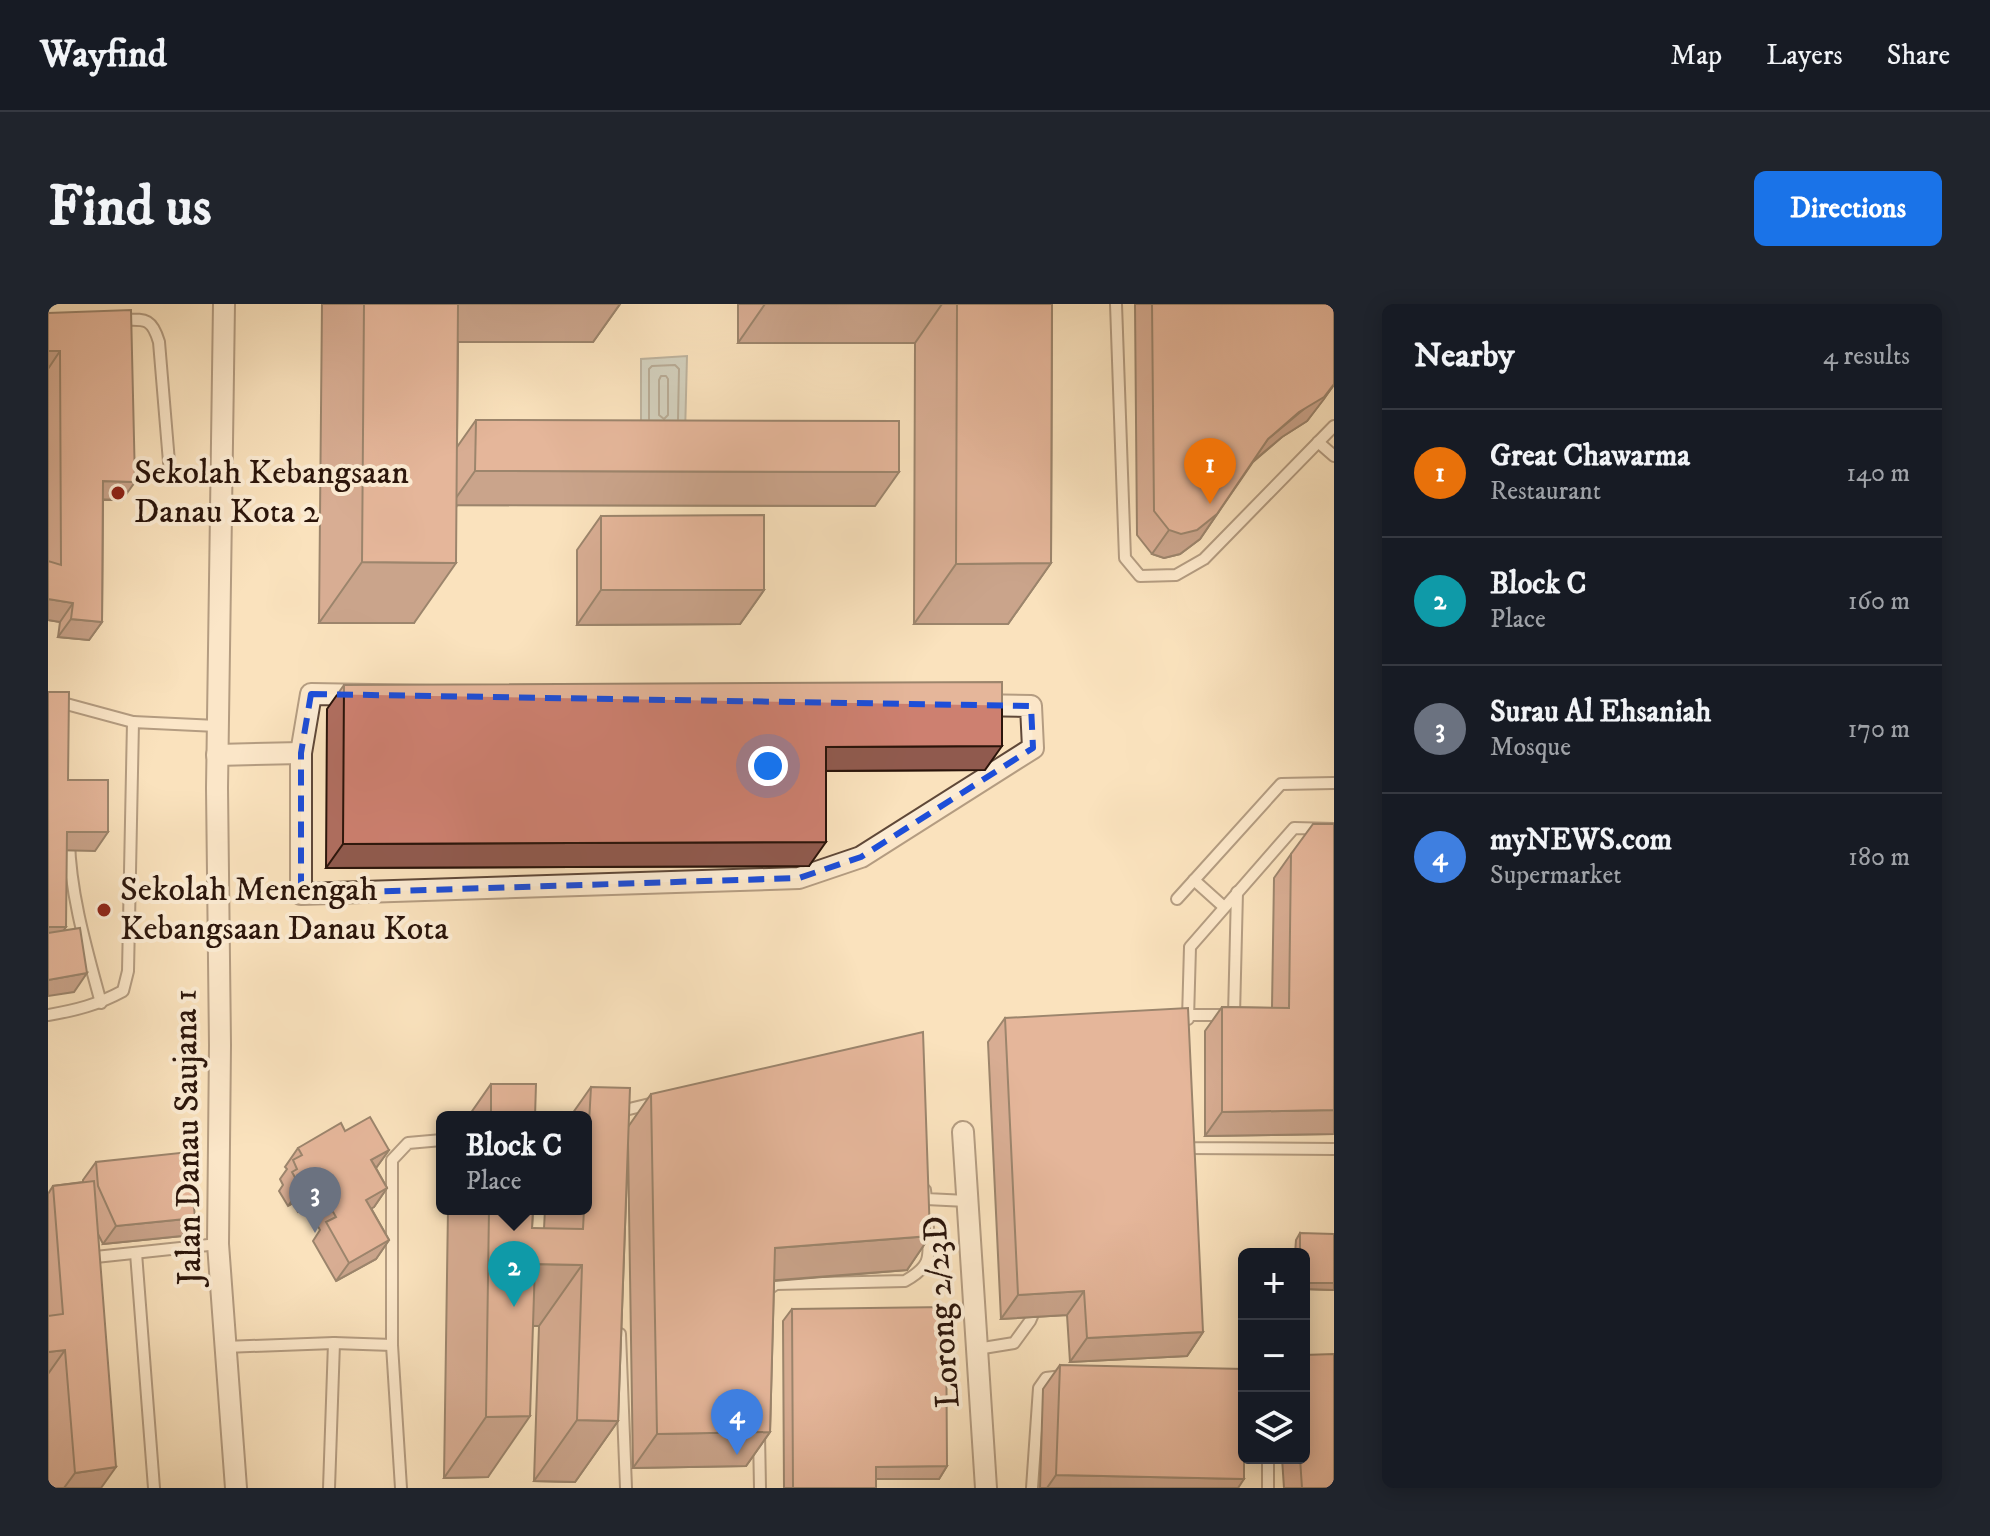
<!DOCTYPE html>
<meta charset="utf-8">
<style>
:root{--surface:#171b24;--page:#20242c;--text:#f1f3f6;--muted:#9ea1a6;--line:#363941;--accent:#1a73e8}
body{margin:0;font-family:"IM FELL DW Pica",serif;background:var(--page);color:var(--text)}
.controls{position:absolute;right:24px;bottom:24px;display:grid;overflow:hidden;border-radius:12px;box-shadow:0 4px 20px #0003}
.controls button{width:72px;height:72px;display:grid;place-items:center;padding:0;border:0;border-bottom:2px solid var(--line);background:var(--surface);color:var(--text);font:40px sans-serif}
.you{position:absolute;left:720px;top:462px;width:28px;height:28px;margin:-20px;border:6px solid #fff;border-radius:50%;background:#1a73e8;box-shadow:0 0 0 12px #1a73e833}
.badge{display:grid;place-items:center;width:52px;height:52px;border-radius:50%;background:var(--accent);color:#fff;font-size:26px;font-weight:700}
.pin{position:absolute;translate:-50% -66px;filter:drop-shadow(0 2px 4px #0008)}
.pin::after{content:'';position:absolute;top:42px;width:28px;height:24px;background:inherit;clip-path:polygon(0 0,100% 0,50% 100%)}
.popup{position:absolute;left:388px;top:807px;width:156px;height:104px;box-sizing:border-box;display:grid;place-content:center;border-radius:12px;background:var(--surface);filter:drop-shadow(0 2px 6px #0005);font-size:26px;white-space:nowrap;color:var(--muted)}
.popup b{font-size:30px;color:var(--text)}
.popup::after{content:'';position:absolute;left:50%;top:100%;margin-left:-16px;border:16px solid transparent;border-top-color:var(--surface)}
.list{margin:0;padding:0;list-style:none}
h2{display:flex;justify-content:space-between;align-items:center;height:104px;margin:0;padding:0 32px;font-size:34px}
h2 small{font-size:26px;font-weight:400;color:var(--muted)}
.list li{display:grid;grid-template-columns:52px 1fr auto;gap:24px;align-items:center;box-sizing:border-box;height:128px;padding:0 32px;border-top:2px solid var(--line)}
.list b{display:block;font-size:30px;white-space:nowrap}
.list p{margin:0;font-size:26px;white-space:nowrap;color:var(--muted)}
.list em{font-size:26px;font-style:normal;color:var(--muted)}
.icon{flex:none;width:44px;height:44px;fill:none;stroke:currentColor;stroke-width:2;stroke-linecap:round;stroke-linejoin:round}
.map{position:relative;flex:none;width:1286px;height:1184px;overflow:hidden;border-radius:12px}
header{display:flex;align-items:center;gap:48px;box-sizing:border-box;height:112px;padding:0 40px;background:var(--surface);border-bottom:2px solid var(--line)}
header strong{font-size:38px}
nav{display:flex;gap:44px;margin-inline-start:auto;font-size:28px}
.intro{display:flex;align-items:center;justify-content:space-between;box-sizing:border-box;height:192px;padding:0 48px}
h1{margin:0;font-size:56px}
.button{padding:20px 36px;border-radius:12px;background:var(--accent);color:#fff;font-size:28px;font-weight:700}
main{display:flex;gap:48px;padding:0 48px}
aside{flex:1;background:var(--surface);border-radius:12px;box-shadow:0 4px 20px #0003}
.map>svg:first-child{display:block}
.water{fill:#a4bbbc;stroke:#747975;stroke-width:2}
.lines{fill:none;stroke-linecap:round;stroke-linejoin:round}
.shore{stroke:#686864;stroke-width:2}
.lane-casing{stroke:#5f4838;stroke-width:14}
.street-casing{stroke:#5f4838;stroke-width:24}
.lane{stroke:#fcecd4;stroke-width:10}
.street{stroke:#fcecd4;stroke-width:20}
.wall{fill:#b06e60;stroke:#2b150b;stroke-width:2}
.shaded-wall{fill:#905a4e;stroke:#2b150b;stroke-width:2}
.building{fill:#cd8070;stroke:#2b150b;stroke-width:2}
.marked{fill:none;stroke:#1d4ed8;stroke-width:6;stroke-dasharray:16 10;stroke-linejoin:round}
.poi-dot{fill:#8f2418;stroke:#fcecd4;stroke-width:3}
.labels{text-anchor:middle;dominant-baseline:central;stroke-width:8;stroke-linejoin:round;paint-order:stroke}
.poi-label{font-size:34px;fill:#2b150b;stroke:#fcecd4;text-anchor:start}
.street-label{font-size:34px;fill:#2b150b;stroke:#fcecd4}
</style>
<header>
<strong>Wayfind</strong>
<nav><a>Map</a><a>Layers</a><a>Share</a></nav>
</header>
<div class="intro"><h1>Find us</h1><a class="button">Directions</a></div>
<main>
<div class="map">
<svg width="1286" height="1184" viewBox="0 0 1286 1184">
<rect width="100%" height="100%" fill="#fae2bd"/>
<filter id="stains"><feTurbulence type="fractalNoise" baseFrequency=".0025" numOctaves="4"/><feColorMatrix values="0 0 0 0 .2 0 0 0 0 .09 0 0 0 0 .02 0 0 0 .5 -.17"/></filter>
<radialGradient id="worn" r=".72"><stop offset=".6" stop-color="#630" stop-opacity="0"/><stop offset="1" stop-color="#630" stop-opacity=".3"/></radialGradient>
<path class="water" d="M639,52L637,131L593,134V55Z"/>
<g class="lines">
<g class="shore">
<path d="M613,72H618L620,75V111L616,115L611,111V76Z"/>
<path d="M601,115V65L604,62L627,61L631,65L630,115"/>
</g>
<defs>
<g id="lane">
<path d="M1068,0L1077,254L1092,272L1128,271L1156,255L1286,122"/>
<path d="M70,16C95,16 103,11 111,38L122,170"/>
<path d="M1270,138L1286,152"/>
<path d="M0,395L85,418"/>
<path d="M21,536C22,590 39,647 53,699"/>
<path d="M1146,576L1176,603"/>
<path d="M1129,595L1233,480L1286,479"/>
<path d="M0,711C29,706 49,701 75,687L80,667L85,418L169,422"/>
<path d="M1140,711H1186L1189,588"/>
<path d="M1140,715L1142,643L1246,524L1286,525"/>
<path d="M572,809L573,807L606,799"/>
<path d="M1140,839V844L1286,845"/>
<path d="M877,886L878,895L919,897"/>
<path d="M88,949L106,1184"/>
<path d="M38,954L170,940"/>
<path d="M716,988L728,980L857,977C885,961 881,953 880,923"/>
<path d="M572,1030L578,1184"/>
<path d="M177,1043L286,1039L344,1041"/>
<path d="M929,1045L966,1039L982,1017L989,1001"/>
<path d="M711,1130L712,1184"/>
<path d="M281,1184L286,1039"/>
<path d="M353,1184L344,1041V856L360,839L394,836"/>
<path d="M984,1184L991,1084L998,1074L1015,1072"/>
<path d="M1220,1184V1154"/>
</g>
<g id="street">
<path d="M176,0L169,484L172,741L170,940L188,1184"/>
<path d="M263,390L983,402L985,444L813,553L751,574L253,590V449Z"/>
<path d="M169,451L253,449"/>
<path d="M915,828L938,1184"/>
</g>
</defs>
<use href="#lane" class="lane-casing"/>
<use href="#street" class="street-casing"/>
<use href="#lane" class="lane"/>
<use href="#street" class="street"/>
</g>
<g class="wall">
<path d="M274,0H572L545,38H410L409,143L428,116L827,202L409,201L366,319H271Z"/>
<path d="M690,0H1004L1003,259L960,320H866L867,39H690Z"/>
<path d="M1087,0H1286V81L1259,117L1234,133L1205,158L1152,235L1132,250L1116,254L1104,250L1089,231Z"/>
<path d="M0,9L74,196H55L54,318L41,336L10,333L12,318L0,316Z"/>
<path d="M553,212L716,286L692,320L529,321V246Z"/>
<path d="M296,381L937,466L778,467L761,562L278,564L279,405Z"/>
<path d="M1243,550L1286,830L1157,832V727L1174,703L1224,704L1226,574Z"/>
<path d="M957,714L1155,1028L1139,1052L1022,1058L1019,1011L953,1015L940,738Z"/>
<path d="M443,780L487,813H420Z"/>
<path d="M543,783L580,823L603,790L882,932L859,966L726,977L722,1128L698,1162L585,1164L580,840L570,1117L527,1178L486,1177L491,1022H485L440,1173L396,1174L400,905H485L484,924L496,925L497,905H538V813H522Z"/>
<path d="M297,827L341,846L328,864L339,884L326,903L323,904L341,936L328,955L288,977L265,937L272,926L259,903L250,908L245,899L240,902L231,887L235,881L232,875L239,865L237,863L250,844Z"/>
<path d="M48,858L147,914L134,932L55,940L50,930L53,1184H0V890L5,882L35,878V876Z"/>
<path d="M1252,929L1286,986L1256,985V950H1247L1248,936Z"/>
<path d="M744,1005L899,1162L891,1175H828V1184H736L735,1017Z"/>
<path d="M1012,1061L1190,1184H992L995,1085Z"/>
<path d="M1234,1154H1256L1286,1184H1236Z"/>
</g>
<g class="shaded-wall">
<path d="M394,0H572L545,38H368Z"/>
<path d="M717,0H894L867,39H690Z"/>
<path d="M0,47H12L0,65Z"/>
<path d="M1286,80L1276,95L1259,117L1234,133L1203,159L1220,135Z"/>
<path d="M427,167L851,168L827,202L403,201Z"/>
<path d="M55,177L87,178L74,196L42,195Z"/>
<path d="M1169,210L1152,235L1132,250L1116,254L1104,250L1121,226Z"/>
<path d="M314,258L408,259L366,319H271Z"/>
<path d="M1003,259L960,320H866L908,260Z"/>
<path d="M553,286H716L692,320L529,321Z"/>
<path d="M0,295L25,299L12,318L0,316Z"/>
<path d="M23,315L54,318L41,336L10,333Z"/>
<path d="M954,442L937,466L761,467L778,443Z"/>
<path d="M19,528H60L47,547L6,546Z"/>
<path d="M778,538L761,562L278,564L295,540Z"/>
<path d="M0,623H18L5,642H0Z"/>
<path d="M39,669L26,688L0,692V676Z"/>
<path d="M1286,806V830L1157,832L1174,808Z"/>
<path d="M341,846L328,864L323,856Z"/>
<path d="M258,881L245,899L240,902L253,884Z"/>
<path d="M339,884L326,903L305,915L318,896Z"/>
<path d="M272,885L259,903L250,908L263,890Z"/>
<path d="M147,914L134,932L55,940L68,922Z"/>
<path d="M882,932L859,966L703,978L727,944Z"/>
<path d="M341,936L328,955L288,977L301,959Z"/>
<path d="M487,960L534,961L491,1022L444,1021Z"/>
<path d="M1256,979H1286V986L1256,985Z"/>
<path d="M1036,987L1019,1011L953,1015L970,991Z"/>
<path d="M1155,1028L1139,1052L1022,1058L1039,1034Z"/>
<path d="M17,1046L0,1070V1048Z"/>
<path d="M482,1112L440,1173L396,1174L438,1113Z"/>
<path d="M529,1116L570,1117L527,1178L486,1177Z"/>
<path d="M722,1128L698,1162L585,1164L609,1130Z"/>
<path d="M899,1162L891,1175H819L828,1163Z"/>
<path d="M68,1163L53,1184H16L27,1169Z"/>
<path d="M1008,1171L1196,1175L1190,1184H999Z"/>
</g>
<g class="building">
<path d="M316,0H410L408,259L314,258Z"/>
<path d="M909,0H1004L1003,259L908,260Z"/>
<path d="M1104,0H1286V80L1276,93L1251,108L1220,135L1169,210L1149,226L1133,230L1121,226L1106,207Z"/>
<path d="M83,6L87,178L55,177L54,318L23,315L25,299L0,295V257L13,261L12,47H0V9Z"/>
<path d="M428,116L851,117V168L427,167Z"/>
<path d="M716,211V286H553V212Z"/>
<path d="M954,378V442L778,443V538L295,540L296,381Z"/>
<path d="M0,388H21L20,476H60V528H19L18,623H0Z"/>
<path d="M1265,520H1286V806L1174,808V703L1241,704L1243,550Z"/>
<path d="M32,624L39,669L0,676V629Z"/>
<path d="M1140,704L1155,1028L1039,1034L1036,987L970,991L957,714Z"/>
<path d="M875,728L882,932L727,944L722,1128L609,1130L603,790Z"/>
<path d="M443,780H488L487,813H443Z"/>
<path d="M543,783L582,784L570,1117L529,1116L534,961L487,960L482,1112L438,1113L441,905H485L484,924L535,925L536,905H538V873Z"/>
<path d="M322,813L341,846L323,856L339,884L318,896L341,936L301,959L278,918L288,913L272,885L263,890L258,881L253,884L244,868L249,865L245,856L254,851L250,844L293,819L297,827Z"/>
<path d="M141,848L147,914L68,922L50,882L48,858Z"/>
<path d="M46,877L68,1163L27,1169L17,1046L0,1048V1012L15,1010L5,882Z"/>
<path d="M1252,929L1286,930V979H1256V950H1252Z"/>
<path d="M898,1003L899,1162L828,1163V1184H745L744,1005Z"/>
<path d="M1286,1050V1184H1254L1252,1154H1256V1051Z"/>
<path d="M1012,1061L1196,1065V1175L1008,1171Z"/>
</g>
<path d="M0 0H1286V1184H0ZM263,390L983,402L985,444L813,553L751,574L253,590V449Z" fill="#fae2bd" fill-opacity=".55" fill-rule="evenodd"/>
<path class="marked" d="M263,390L983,402L985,444L813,553L751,574L253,590V449Z"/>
<g class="poi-dot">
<circle cx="70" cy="189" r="8"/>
<circle cx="56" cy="606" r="8"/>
</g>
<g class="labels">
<g class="poi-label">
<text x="86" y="169">Sekolah Kebangsaan<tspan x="86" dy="39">Danau Kota 2</tspan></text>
<text x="72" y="586">Sekolah Menengah<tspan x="72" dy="39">Kebangsaan Danau Kota</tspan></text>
</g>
<g class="street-label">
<text transform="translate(140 833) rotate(-91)">Jalan Danau Saujana 1</text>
<text transform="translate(894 1008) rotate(-94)">Lorong 2/23D</text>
</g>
</g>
<rect width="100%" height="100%" filter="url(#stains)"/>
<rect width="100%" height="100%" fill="url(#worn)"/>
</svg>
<div class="controls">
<button>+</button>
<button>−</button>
<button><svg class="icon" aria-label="layers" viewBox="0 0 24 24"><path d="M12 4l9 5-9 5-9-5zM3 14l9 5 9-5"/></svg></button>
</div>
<div class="you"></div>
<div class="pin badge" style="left:1162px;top:200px;background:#e8710a">1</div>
<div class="pin badge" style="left:466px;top:1003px;background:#0f9aa8">2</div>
<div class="popup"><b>Block C</b>Place</div>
<div class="pin badge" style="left:267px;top:929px;background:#6b7280">3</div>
<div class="pin badge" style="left:689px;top:1151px;background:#3f7fe0">4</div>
</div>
<aside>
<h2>Nearby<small>4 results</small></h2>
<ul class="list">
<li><span class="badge" style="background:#e8710a">1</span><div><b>Great Chawarma</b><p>Restaurant</p></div><em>140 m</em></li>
<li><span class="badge" style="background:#0f9aa8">2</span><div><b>Block C</b><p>Place</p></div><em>160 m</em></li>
<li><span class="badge" style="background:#6b7280">3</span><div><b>Surau Al Ehsaniah</b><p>Mosque</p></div><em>170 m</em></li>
<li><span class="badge" style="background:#3f7fe0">4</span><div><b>myNEWS.com</b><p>Supermarket</p></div><em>180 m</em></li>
</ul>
</aside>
</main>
